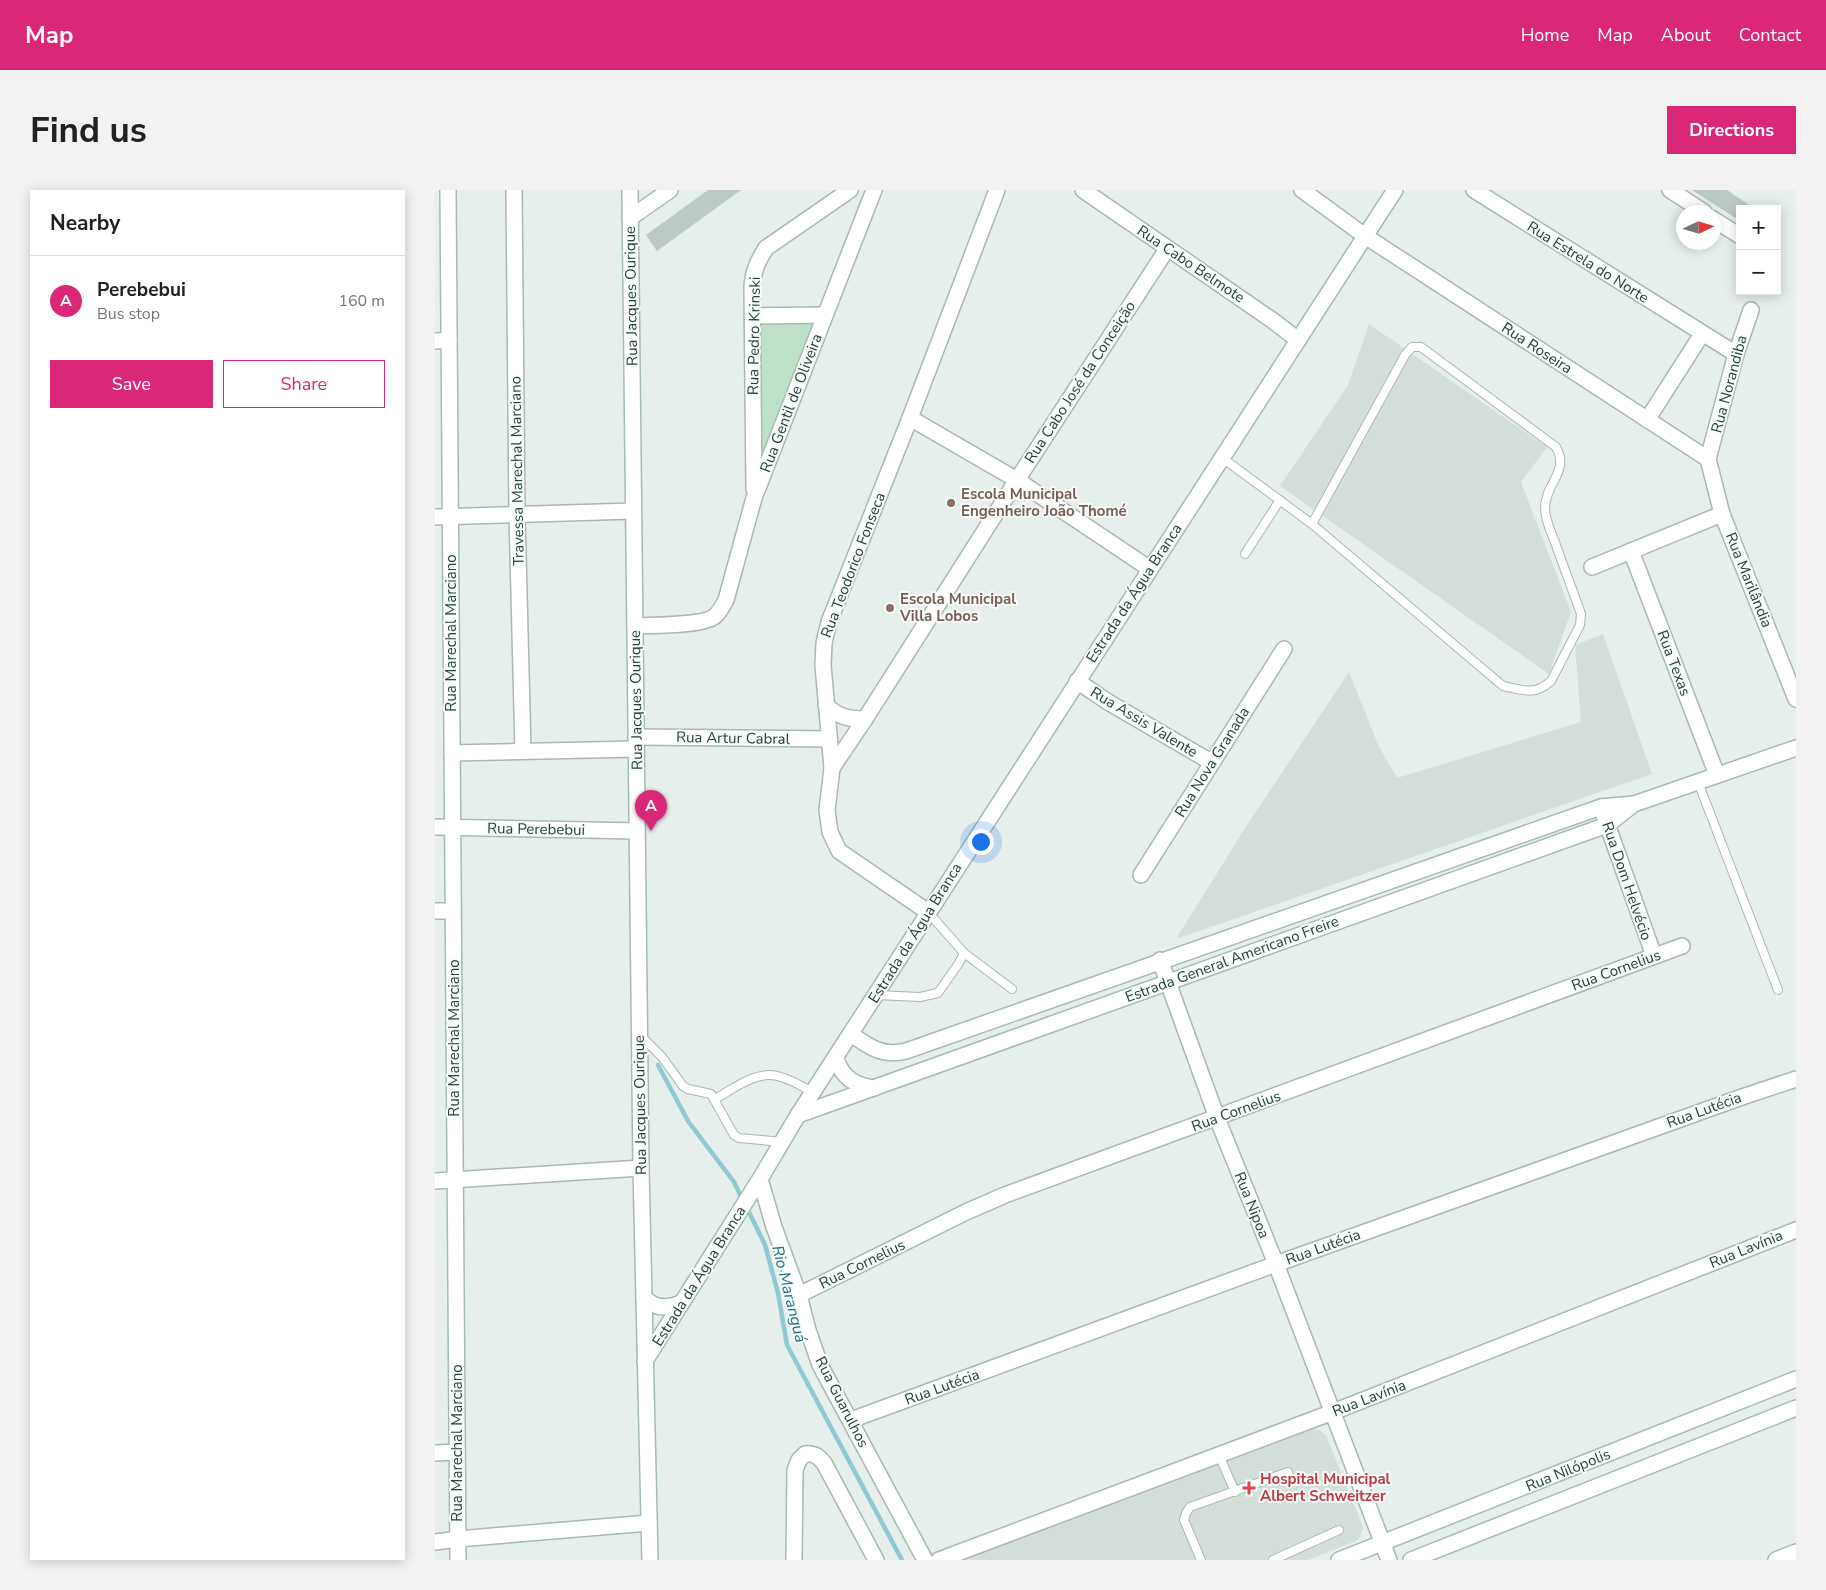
<!DOCTYPE html>
<meta charset="utf-8">
<style>
:root{--surface:#fff;--page:#f2f2f2;--text:#202124;--muted:#757577;--line:#e0e0e0;--accent:#db2777}
body{margin:0;font-family:"Nunito Sans",sans-serif;background:var(--page);color:var(--text)}
.controls{position:absolute;right:15px;top:15px;display:grid;overflow:hidden;border-radius:0px;box-shadow:0 2px 12px #0003}
.controls button{width:45px;height:45px;display:grid;place-items:center;padding:0;border:0;border-bottom:1px solid var(--line);background:var(--surface);color:var(--text);font:25px sans-serif}
.compass{position:absolute;left:1241px;top:15px;width:45px;height:45px;border-radius:50%;background:var(--surface);box-shadow:0 2px 12px #0003;rotate:86deg}
.you{position:absolute;left:545px;top:651px;width:18px;height:18px;margin:-12px;border:4px solid #fff;border-radius:50%;background:#1a73e8;box-shadow:0 0 0 8px #1a73e833}
.badge{display:grid;place-items:center;width:32px;height:32px;border-radius:50%;background:var(--accent);color:#fff;font-size:16px;font-weight:700}
.pin{position:absolute;translate:-50% -41px;filter:drop-shadow(0 1px 2px #0008)}
.pin::after{content:'';position:absolute;top:26px;width:18px;height:15px;background:inherit;clip-path:polygon(0 0,100% 0,50% 100%)}
.list{margin:0;padding:0;list-style:none}
h2{display:flex;justify-content:space-between;align-items:center;height:65px;margin:0;padding:0 20px;font-size:21px}
h2 small{font-size:16px;font-weight:400;color:var(--muted)}
.list li{display:grid;grid-template-columns:32px 1fr auto;gap:15px;align-items:center;box-sizing:border-box;height:90px;padding:0 20px;border-top:1px solid var(--line)}
.list b{display:block;font-size:19px;white-space:nowrap}
.list p{margin:0;font-size:16px;white-space:nowrap;color:var(--muted)}
.list em{font-size:16px;font-style:normal;color:var(--muted)}
.actions{display:flex;gap:10px;padding:15px 20px}
.actions a{flex:1;padding:11px 0;border:1px solid var(--accent);border-radius:0px;text-align:center;font-size:18px;color:var(--accent)}
.actions .main{background:var(--accent);color:#fff}
.map{position:relative;flex:none;width:1361px;height:1370px;overflow:hidden;border-radius:0px}
header{display:flex;align-items:center;gap:30px;box-sizing:border-box;height:70px;padding:0 25px;background:var(--accent);color:#fff}
header strong{font-size:24px}
nav{display:flex;gap:28px;margin-inline-start:auto;font-size:18px}
.intro{display:flex;align-items:center;justify-content:space-between;box-sizing:border-box;height:120px;padding:0 30px}
h1{margin:0;font-size:35px}
.button{padding:12px 22px;border-radius:0px;background:var(--accent);color:#fff;font-size:18px;font-weight:700}
main{display:flex;gap:30px;padding:0 30px}
aside{flex:1;background:var(--surface);border-radius:0px;box-shadow:0 2px 12px #0003}
.map>svg:first-child{display:block}
.built{fill:#d4dfda}
.green{fill:#bfe0c8}
.lines{fill:none;stroke-linecap:round;stroke-linejoin:round}
.stream{stroke:#8ec9d4;stroke-width:4.5}
.building{fill:#bbcac4}
.lane-casing{stroke:#a8b8b2;stroke-width:10}
.street-casing{stroke:#a8b8b2;stroke-width:18}
.secondary-casing{stroke:#a4bbb3;stroke-width:18}
.lane{stroke:#fff;stroke-width:8}
.street{stroke:#fff;stroke-width:15}
.secondary{stroke:#fff;stroke-width:15}
.education-dot{fill:#8d6e63;stroke:#f7fbf9;stroke-width:2}
.health-dot{fill:#e0444e;stroke:#f7fbf9;stroke-width:2}
.labels{text-anchor:middle;dominant-baseline:central;stroke-width:4;stroke-linejoin:round;paint-order:stroke}
.street-label{font-size:15px;fill:#24423a;stroke:#f7fbf9}
.education-label{font-size:15px;font-weight:bold;fill:#785e54;stroke:#f7fbf9;text-anchor:start}
.health-label{font-size:15px;font-weight:bold;fill:#be3a42;stroke:#f7fbf9;text-anchor:start}
.water-label{font-size:16px;font-style:italic;fill:#1c6f80;stroke:#f7fbf9}
</style>
<header>
<strong>Map</strong>
<nav><a>Home</a><a>Map</a><a>About</a><a>Contact</a></nav>
</header>
<div class="intro"><h1>Find us</h1><a class="button">Directions</a></div>
<main>
<aside>
<h2>Nearby<small></small></h2>
<ul class="list">
<li><span class="badge">A</span><div><b>Perebebui</b><p>Bus stop</p></div><em>160 m</em></li>
</ul>
<div class="actions"><a class="main">Save</a><a>Share</a></div>
</aside>
<div class="map">
<svg width="1361" height="1370" viewBox="0 0 1361 1370">
<rect width="100%" height="100%" fill="#e6efeb"/>
<g class="built">
<path d="M934,134L1112,257L1086,292L1136,422L1114,484L845,296L913,195Z"/>
<path d="M1168,444L1217,584L741,749L814,632L914,482L944,557L962,588L1146,532L1140,455Z"/>
<path d="M873,1238L884,1240L891,1245L928,1337L925,1347L921,1351L873,1370H525Z"/>
</g>
<path class="green" d="M390,125L319,308L318,126Z"/>
<g class="lines">
<g class="stream">
<path d="M223,875L253,931L299,992L307,1009"/>
<path d="M311,1016L330,1055L343,1103L352,1155L467,1370"/>
</g>
</g>
<g class="building">
<path d="M273,0H306L222,61L211,45Z"/>
<path d="M1257,0H1292L1320,19H1305V31Z"/>
</g>
<g class="lines">
<defs>
<g id="lane">
<path d="M786,267L877,334L1068,496C1088,500 1100,506 1116,491L1145,435L1146,424C1138,401 1129,378 1121,355C1117,344 1110,331 1110,318C1110,294 1135,281 1121,257L986,157H977L970,165L877,334"/>
<path d="M810,364L845,310"/>
<path d="M1263,592L1343,800"/>
<path d="M529,763L577,799"/>
<path d="M441,805L485,807L503,803L524,773L529,763L493,722"/>
<path d="M205,845L227,867L248,896L253,899L276,904L299,945L304,948L347,952"/>
<path d="M280,909C300,898 322,879 346,887C357,890 368,897 378,902"/>
<path d="M784,1265L800,1302"/>
<path d="M766,1370L749,1330L751,1323L755,1317L853,1282"/>
<path d="M838,1370L904,1340"/>
</g>
<g id="street">
<path d="M79,0L82,325L88,561"/>
<path d="M648,0L837,130L863,150"/>
<path d="M867,0L930,46L1273,269"/>
<path d="M1039,0L1301,164"/>
<path d="M1235,0L1269,22"/>
<path d="M195,28L235,0"/>
<path d="M1278,29L1305,46"/>
<path d="M1316,120L1301,164L1273,269L1287,324L1361,509"/>
<path d="M318,126L390,125"/>
<path d="M0,151L14,150"/>
<path d="M475,228L582,290L715,379"/>
<path d="M1212,230L1267,144"/>
<path d="M319,299L317,97C318,81 323,71 331,58L415,0"/>
<path d="M0,327L198,321"/>
<path d="M1196,361L1282,585"/>
<path d="M1157,377L1287,324"/>
<path d="M200,436C217,435 269,436 280,426C285,422 288,415 291,410L319,308L439,0"/>
<path d="M642,491L673,512L776,572"/>
<path d="M391,515C403,527 413,529 430,529"/>
<path d="M201,547L394,549"/>
<path d="M17,563L201,559"/>
<path d="M397,578L430,529L582,290L732,59"/>
<path d="M1166,617L1219,766"/>
<path d="M0,637L202,641"/>
<path d="M706,685L849,459"/>
<path d="M0,721H18"/>
<path d="M493,722L404,661L395,642L392,620L397,578L388,475L389,453L394,432L475,228L562,0"/>
<path d="M725,770L782,928L841,1074L954,1370"/>
<path d="M325,989L339,1037L364,1105L373,1140L385,1175L490,1370"/>
<path d="M0,991L206,978"/>
<path d="M364,1105L531,1022L570,1005L1247,756"/>
<path d="M416,1230L841,1074L1307,907L1361,889"/>
<path d="M0,1263L22,1262"/>
<path d="M0,1352L23,1349"/>
<path d="M359,1370L360,1280L364,1270L370,1264C379,1263 383,1266 389,1273L441,1370"/>
<path d="M504,1370L898,1222L1361,1040"/>
<path d="M1341,1370L1361,1362"/>
</g>
<g id="secondary">
<path d="M13,0L23,1370"/>
<path d="M195,0L206,978L215,1370"/>
<path d="M416,844C434,857 448,867 471,861L1166,617L1199,614L1361,558"/>
<path d="M401,869C408,888 419,895 439,898"/>
<path d="M363,925L1172,635L1199,614"/>
<path d="M209,1107C219,1119 232,1119 246,1113"/>
<path d="M210,1171L325,989L363,925L960,0"/>
<path d="M23,1349L214,1333"/>
<path d="M904,1370L1361,1189"/>
<path d="M976,1370L1361,1218"/>
</g>
</defs>
<use href="#lane" class="lane-casing"/>
<use href="#street" class="street-casing"/>
<use href="#secondary" class="secondary-casing"/>
<use href="#lane" class="lane"/>
<use href="#street" class="street"/>
<use href="#secondary" class="secondary"/>
</g>
<g class="education-dot">
<circle cx="516" cy="313" r="5"/>
<circle cx="455" cy="418" r="5"/>
</g>
<path class="health-dot" d="M811.5 1290.5h5v5h5v5h-5v5h-5v-5h-5v-5h5z"/>
<g class="labels">
<g class="street-label">
<text transform="translate(1153 72) rotate(32)">Rua Estrela do Norte</text>
<text transform="translate(756 74) rotate(34)">Rua Cabo Belmote</text>
<text transform="translate(196 106) rotate(-91)">Rua Jacques Ourique</text>
<text transform="translate(319 146) rotate(-89)">Rua Pedro Krinski</text>
<text transform="translate(1102 158) rotate(33)">Rua Roseira</text>
<text transform="translate(645 192) rotate(-57)">Rua Cabo José da Conceição</text>
<text transform="translate(1294 194) rotate(-75)">Rua Norandiba</text>
<text transform="translate(356 213) rotate(-69)">Rua Gentil de Oliveira</text>
<text transform="translate(82 281) rotate(-91)">Travessa Marechal Marciano</text>
<text transform="translate(418 375) rotate(-69)">Rua Teodorico Fonseca</text>
<text transform="translate(1314 390) rotate(68)">Rua Marilândia</text>
<text transform="translate(699 403) rotate(-57)">Estrada da Água Branca</text>
<text transform="translate(16 443) rotate(-90)">Rua Marechal Marciano</text>
<text transform="translate(1239 473) rotate(69)">Rua Texas</text>
<text transform="translate(201 510) rotate(-91)">Rua Jacques Ourique</text>
<text transform="translate(709 532) rotate(31)">Rua Assis Valente</text>
<text transform="translate(298 548) rotate(1)">Rua Artur Cabral</text>
<text transform="translate(777 572) rotate(-58)">Rua Nova Granada</text>
<text transform="translate(101 639) rotate(1)">Rua Perebebui</text>
<text transform="translate(1192 691) rotate(71)">Rua Dom Helvécio</text>
<text transform="translate(480 743) rotate(-58)">Estrada da Água Branca</text>
<text transform="translate(797 769) rotate(-20)">Estrada General Americano Freire</text>
<text transform="translate(1181 780) rotate(-20)">Rua Cornelius</text>
<text transform="translate(19 848) rotate(-90)">Rua Marechal Marciano</text>
<text transform="translate(205 915) rotate(-91)">Rua Jacques Ourique</text>
<text transform="translate(1269 920) rotate(-20)">Rua Lutécia</text>
<text transform="translate(801 921) rotate(-20)">Rua Cornelius</text>
<text transform="translate(817 1015) rotate(68)">Rua Nipoa</text>
<text transform="translate(888 1057) rotate(-20)">Rua Lutécia</text>
<text transform="translate(1311 1059) rotate(-22)">Rua Lavínia</text>
<text transform="translate(427 1074) rotate(-26)">Rua Cornelius</text>
<text transform="translate(264 1086) rotate(-58)">Estrada da Água Branca</text>
<text transform="translate(507 1197) rotate(-20)">Rua Lutécia</text>
<text transform="translate(934 1208) rotate(-21)">Rua Lavínia</text>
<text transform="translate(407 1212) rotate(63)">Rua Guarulhos</text>
<text transform="translate(22 1253) rotate(-90)">Rua Marechal Marciano</text>
<text transform="translate(1133 1280) rotate(-22)">Rua Nilópolis</text>
</g>
<g class="education-label">
<text x="526" y="304">Escola Municipal<tspan x="526" dy="17">Engenheiro João Thomé</tspan></text>
<text x="465" y="409">Escola Municipal<tspan x="465" dy="17">Villa Lobos</tspan></text>
</g>
<g class="health-label">
<text x="825" y="1289">Hospital Municipal<tspan x="825" dy="17">Albert Schweitzer</tspan></text>
</g>
<g class="water-label">
<text transform="translate(354 1104) rotate(76)">Rio Maranguá</text>
</g>
</g>
</svg>
<div class="controls">
<button>+</button>
<button>−</button>
</div>
<svg class="compass" viewBox="-18 -18 36 36"><path d="M0-13l5 13h-10z" fill="#e53935"/><path d="M0 13l5-13h-10z" fill="#757577"/></svg>
<div class="you"></div>
<div class="pin badge" style="left:216px;top:641px">A</div>
</div>
</main>
